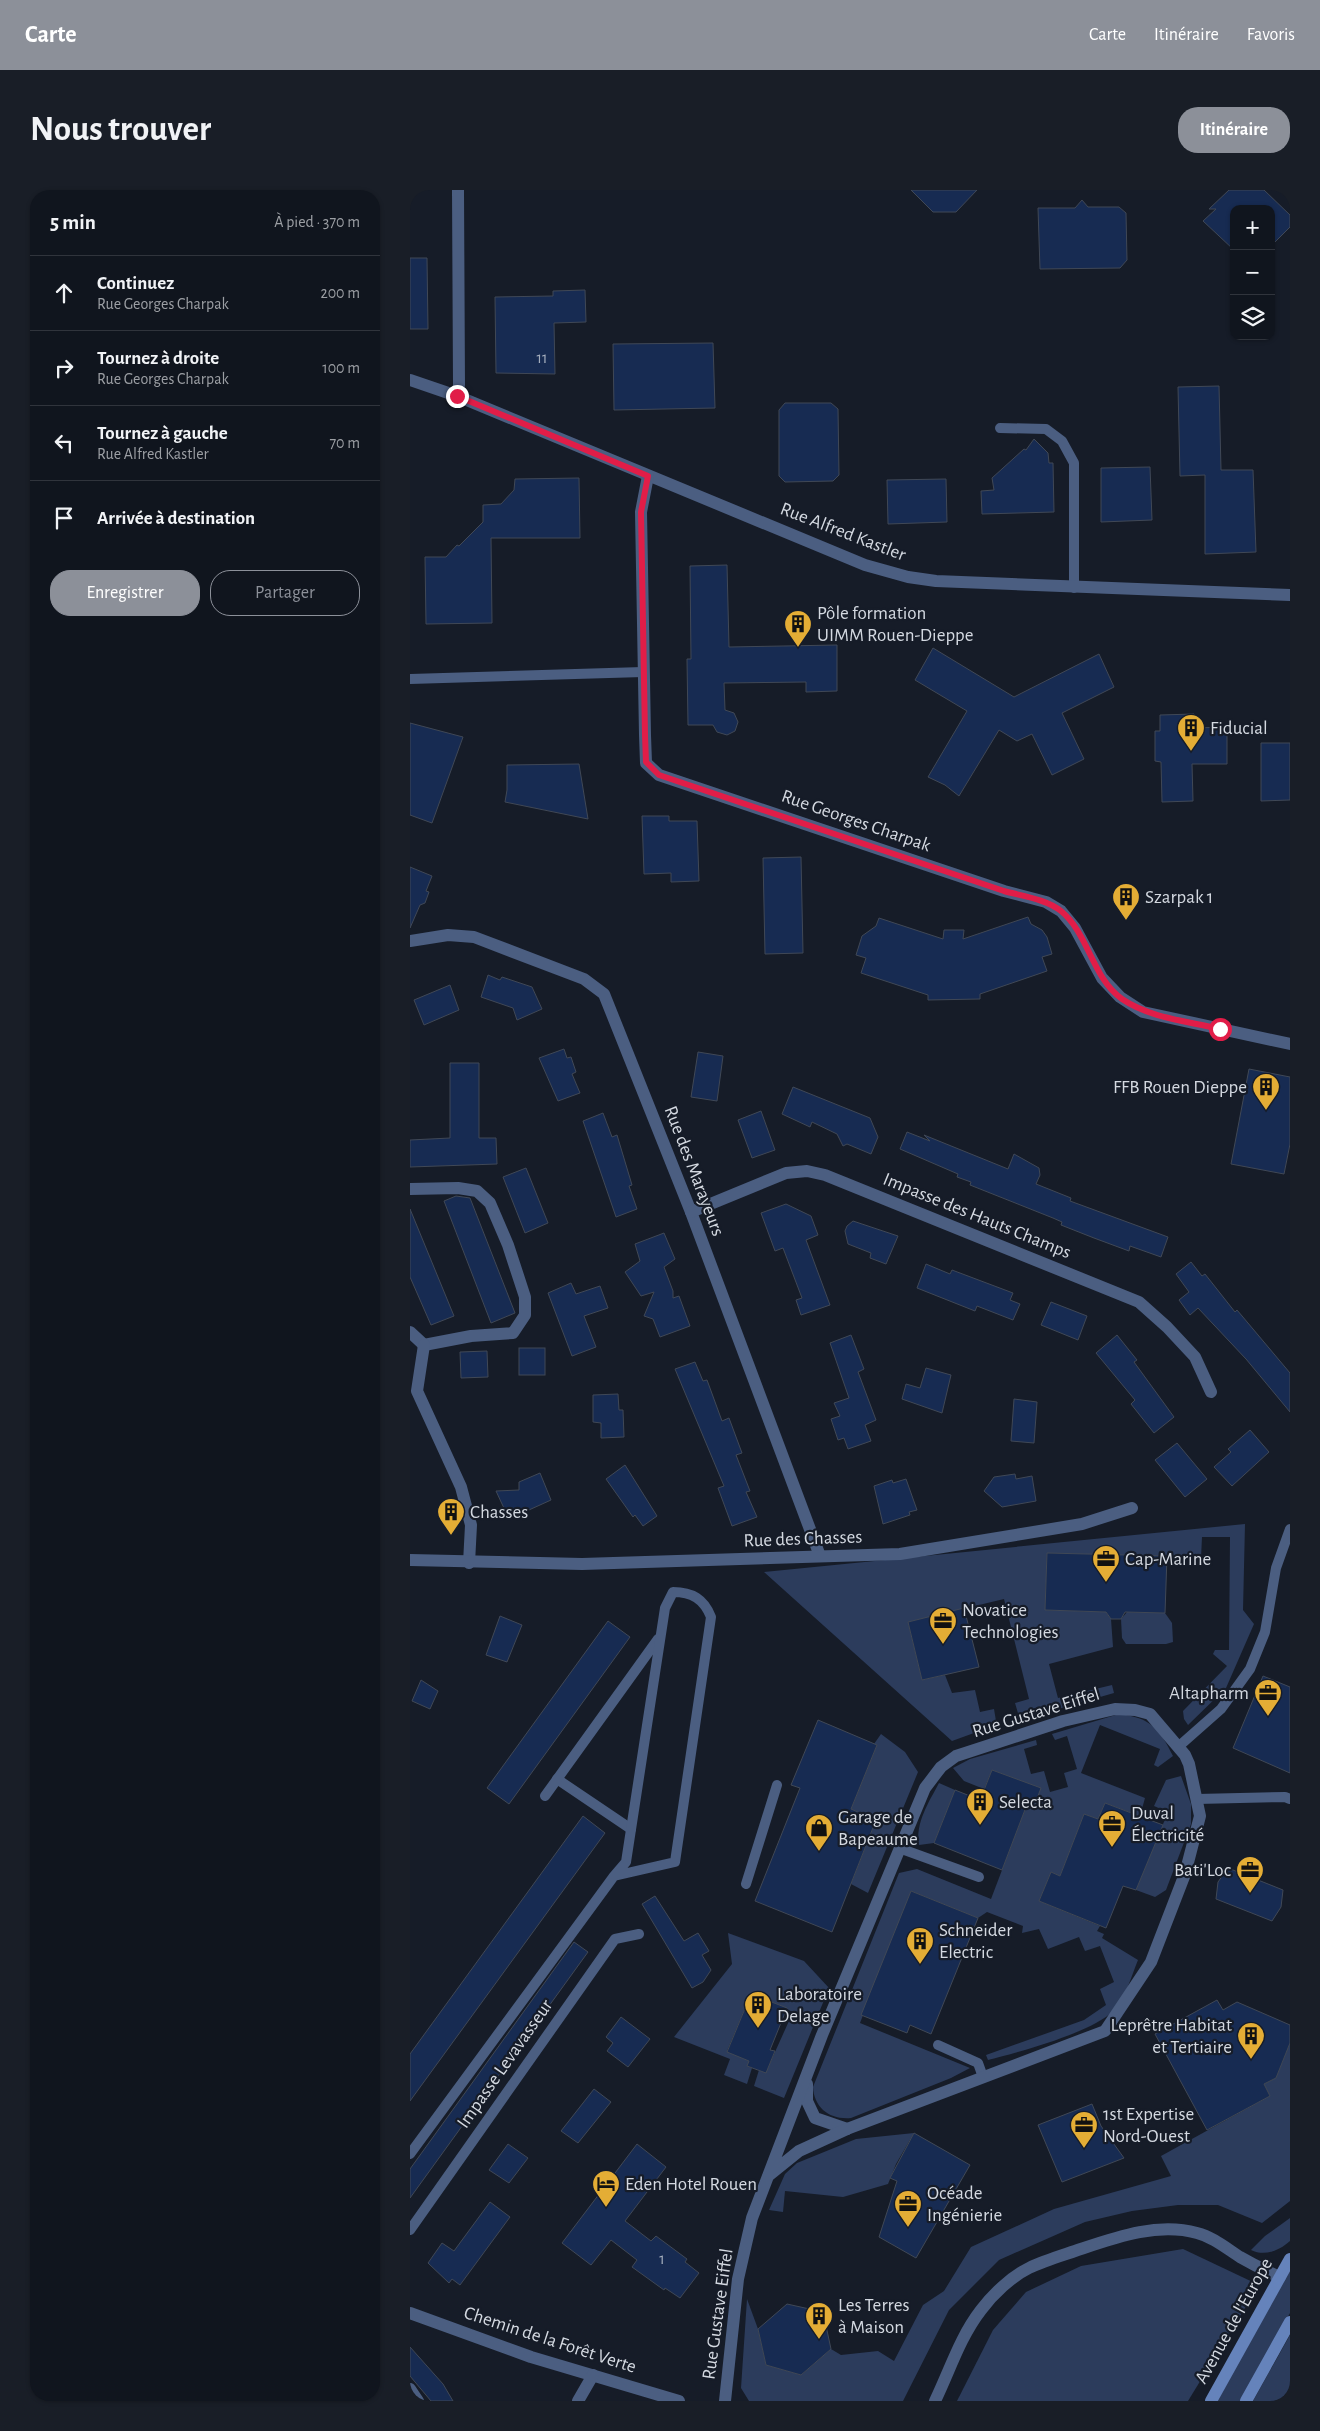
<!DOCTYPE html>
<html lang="fr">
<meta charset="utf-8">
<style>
:root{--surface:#10151e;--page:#191e27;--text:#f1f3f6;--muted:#9c9fa4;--line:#30343c;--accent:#8c9099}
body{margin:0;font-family:"Alegreya Sans",sans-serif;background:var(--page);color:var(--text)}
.controls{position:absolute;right:15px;top:15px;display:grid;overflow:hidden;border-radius:10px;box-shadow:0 1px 4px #0004}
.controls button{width:45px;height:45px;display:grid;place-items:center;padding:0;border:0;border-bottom:1px solid var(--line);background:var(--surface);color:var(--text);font:25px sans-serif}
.stop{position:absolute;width:15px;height:15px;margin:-11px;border:4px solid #e11d48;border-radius:50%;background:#fff}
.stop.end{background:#e11d48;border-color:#fff;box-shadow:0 1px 5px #0008}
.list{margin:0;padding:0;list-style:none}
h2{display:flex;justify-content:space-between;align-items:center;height:65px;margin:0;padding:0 20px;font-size:21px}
h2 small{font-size:16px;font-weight:400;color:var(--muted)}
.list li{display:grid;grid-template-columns:32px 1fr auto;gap:15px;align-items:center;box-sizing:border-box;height:75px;padding:0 20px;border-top:1px solid var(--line)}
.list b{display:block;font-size:19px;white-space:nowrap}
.list p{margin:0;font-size:16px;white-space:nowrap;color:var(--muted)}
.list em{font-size:16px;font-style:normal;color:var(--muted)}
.actions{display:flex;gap:10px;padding:15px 20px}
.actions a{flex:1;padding:11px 0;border:1px solid var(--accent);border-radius:20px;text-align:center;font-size:18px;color:var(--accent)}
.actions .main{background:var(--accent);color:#fff}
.icon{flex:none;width:28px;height:28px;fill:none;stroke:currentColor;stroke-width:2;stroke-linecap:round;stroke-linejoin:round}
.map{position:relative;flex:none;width:880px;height:2211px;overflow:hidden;border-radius:20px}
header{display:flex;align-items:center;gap:30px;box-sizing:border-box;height:70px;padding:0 25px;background:var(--accent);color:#fff}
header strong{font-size:24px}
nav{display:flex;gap:28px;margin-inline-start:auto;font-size:18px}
.intro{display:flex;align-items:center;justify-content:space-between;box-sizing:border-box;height:120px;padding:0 30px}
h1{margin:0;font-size:35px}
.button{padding:12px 22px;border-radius:20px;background:var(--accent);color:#fff;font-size:18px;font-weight:700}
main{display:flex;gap:30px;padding:0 30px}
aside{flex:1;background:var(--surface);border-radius:20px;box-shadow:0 1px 4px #0004}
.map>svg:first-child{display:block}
.green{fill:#2c3c5c}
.building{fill:#172b52;stroke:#404856}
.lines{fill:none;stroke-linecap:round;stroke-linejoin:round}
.lane{stroke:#4b5e81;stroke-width:10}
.street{stroke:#4b5e81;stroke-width:12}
.secondary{stroke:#6583bb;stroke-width:12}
.route{stroke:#e11d48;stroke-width:6}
.labels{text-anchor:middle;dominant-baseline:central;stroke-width:4.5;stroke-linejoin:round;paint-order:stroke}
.number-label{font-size:16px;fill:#a5aebd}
.street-label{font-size:19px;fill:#d4d9e1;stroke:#161c28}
.poi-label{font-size:19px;fill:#d4d9e1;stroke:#161c28;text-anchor:start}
</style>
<header>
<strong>Carte</strong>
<nav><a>Carte</a><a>Itinéraire</a><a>Favoris</a></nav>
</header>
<div class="intro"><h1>Nous trouver</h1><a class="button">Itinéraire</a></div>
<main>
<aside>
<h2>5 min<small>À pied · 370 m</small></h2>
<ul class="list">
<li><svg class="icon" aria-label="ahead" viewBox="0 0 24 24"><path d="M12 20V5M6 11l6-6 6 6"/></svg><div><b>Continuez</b><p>Rue Georges Charpak</p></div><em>200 m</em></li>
<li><svg class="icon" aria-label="right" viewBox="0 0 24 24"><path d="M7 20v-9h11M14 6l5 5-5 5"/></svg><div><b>Tournez à droite</b><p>Rue Georges Charpak</p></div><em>100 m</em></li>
<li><svg class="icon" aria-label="left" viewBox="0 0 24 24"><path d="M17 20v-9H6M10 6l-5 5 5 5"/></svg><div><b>Tournez à gauche</b><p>Rue Alfred Kastler</p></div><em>70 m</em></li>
<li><svg class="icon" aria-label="arrive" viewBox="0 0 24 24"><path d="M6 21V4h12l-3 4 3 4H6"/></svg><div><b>Arrivée à destination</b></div></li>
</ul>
<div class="actions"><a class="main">Enregistrer</a><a>Partager</a></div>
</aside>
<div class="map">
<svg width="880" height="2211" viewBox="0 0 880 2211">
<rect width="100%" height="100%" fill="#161c28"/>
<g class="green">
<path d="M835,1334L833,1420L844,1434L816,1498L778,1535L774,1529L773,1521L817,1476L803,1464L805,1460H819L820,1347H792L791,1368L637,1363L635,1420L696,1422L701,1429L703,1457L639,1474L648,1508L702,1495L704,1503L610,1530L605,1513L619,1509L594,1409L498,1432L512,1490L535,1485L542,1503L565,1500L570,1522L584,1519L587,1537L564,1543L542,1551L354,1382Z"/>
<path d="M717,1422L755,1423L762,1433L763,1452L756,1454H716L712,1448L711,1429Z"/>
<path d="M709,1524C741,1528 749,1538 763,1566L748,1577L744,1575L750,1559L690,1535L671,1583L735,1608L730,1626L695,1613L688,1629L674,1624L650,1686L641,1682L629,1711L690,1736L687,1741L694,1744L692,1748L728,1770C721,1787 716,1807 703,1821C683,1842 607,1863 578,1870L576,1865L674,1830L696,1815L690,1799L704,1792L690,1756L675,1761L669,1747L638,1759L629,1739L612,1743L613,1736L577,1722L568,1728L501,1701L450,1833L560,1878L541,1888L441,1928C420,1930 404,1918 403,1897L489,1683L507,1679L581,1709L616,1617L630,1598L582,1580L574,1599L554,1591L543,1578L560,1569L626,1550L627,1555L614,1559L621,1584L634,1581L640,1602L658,1597L654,1583L667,1579L657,1546L645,1550L642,1544Z"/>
<path d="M471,1544L495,1562L508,1582L458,1703L441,1694L466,1630L441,1619L467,1555L464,1554Z"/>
<path d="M771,1586L781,1614V1634L756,1700L745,1707L726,1700L758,1622L744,1616L756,1590Z"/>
<path d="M529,1593L545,1600L524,1653L509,1655C505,1633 519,1612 529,1593Z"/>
<path d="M318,1743L394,1771L419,1798L374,1908L344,1896L349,1880L356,1882L383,1822L341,1804L317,1861L339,1871L337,1876L342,1878L337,1894L314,1885L320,1869L264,1847L322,1774Z"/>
<path d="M880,1853V2011L852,2033L808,2015H768L722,2021L675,2032L589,2070L539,2120L493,2211H339L331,2198L337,2109L348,2139L356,2175L391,2185L421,2159L431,2165L468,2161L484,2171L513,2115L534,2101L561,2057L644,2019L761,1986L751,1966L860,1906L854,1894L866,1888Z"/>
<path d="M504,1943L486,1974L478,1994L433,2007L375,2001L373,2022L359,2020L375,1984L387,1973L446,1949Z"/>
<path d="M880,2028V2051C870,2060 855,2067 841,2060L855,2046Z"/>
<path d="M773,2059L849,2095L778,2211H547L583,2140L616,2102L671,2076Z"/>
<path d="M880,2077V2123L831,2211H806Z"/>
<path d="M880,2145V2211H843Z"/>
</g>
<g class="building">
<path d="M501,0H567L546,22H523Z"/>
<path d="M819,0H854L880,25V37L861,56V19H824V60L793,31L806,19H799Z"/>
<path d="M672,10L678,17H709L716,23L717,70L710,78L630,79L628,18H665Z"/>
<path d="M0,68H17L18,139H0Z"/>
<path d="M175,100L176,132L144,133L145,184L86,183L85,107L143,106V101Z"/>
<path d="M303,153L305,218L204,220L203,154Z"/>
<path d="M809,196L811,280H843L846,362L795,364V285L770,286L768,197Z"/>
<path d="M375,213H421L428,219L429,285L423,291L375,292L369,286V220Z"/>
<path d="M624,249L638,263L639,273H643L644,322L572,324L571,301L584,300L582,288L614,259L616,260Z"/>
<path d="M740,277L742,330L691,332V278Z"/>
<path d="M169,288L170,348H81L82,433L16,434L15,367H36L47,355L49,356L73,332V315L91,314L104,300L105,289Z"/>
<path d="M536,289L537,332L478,334L477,290Z"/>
<path d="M317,375L319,457L427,455V501L396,502V492L314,493L315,520L324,523L328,532L325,541L317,545L307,542L303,535H278L277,469H281L280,376Z"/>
<path d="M523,458L604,507L689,464L704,497L652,523L674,569L642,585L622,544L607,551L589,540L549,606L535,595L518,587L557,521L505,490Z"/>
<path d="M784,524V538L817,537V574H782L783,611L752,612L751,572L745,571V541H750V525Z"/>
<path d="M0,533L53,547L22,633L0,625Z"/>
<path d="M851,553H880V610L851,611Z"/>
<path d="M169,574L178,629L95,612L97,600V575Z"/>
<path d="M232,626H259V631H287L289,691L261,692V683L234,684Z"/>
<path d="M391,667L393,763L355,764L353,668Z"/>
<path d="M0,677L22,686L16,701L19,702L15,713L10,715L0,738Z"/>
<path d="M618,727L621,734L632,740L637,747L642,764L632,767L637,781L570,804V809L518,810V805L451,783L456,768L446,765L452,746L466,736L469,728L533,749L534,740H554L553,749Z"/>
<path d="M78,785L90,790L92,787L122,797L132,819L107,830L103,818L71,807Z"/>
<path d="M40,795L49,820L14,835L4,810Z"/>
<path d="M154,859L157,868L161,867L166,882L162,884L170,903L148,911L129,868Z"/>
<path d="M288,862L313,866L307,911L281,907Z"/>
<path d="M40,873H69V948H86L87,974L0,977V950L40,948Z"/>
<path d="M839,879L880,887V954L874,984L821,974Z"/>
<path d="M383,897L460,928L468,947L461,964L437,954L433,956L427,944L402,932L400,937L372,924Z"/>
<path d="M351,921L365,960L342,968L328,930Z"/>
<path d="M193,923L202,947L207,945L222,995L219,996L227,1019L206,1027L173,931Z"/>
<path d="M497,942L520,951L514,945L598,979L604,964L629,978L630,985L626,994L661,1008L660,1011L758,1047L751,1067L720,1056L719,1061L684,1048L651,1035L652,1032L643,1028L560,995L561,992L547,987L548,984L490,959Z"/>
<path d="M116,978L138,1033L115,1043L93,987Z"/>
<path d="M46,1006L60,1008L105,1123L81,1133L34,1011Z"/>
<path d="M376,1014L401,1026L408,1045L396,1050L420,1115L391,1125L386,1110L392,1108L373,1058L365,1061L351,1023Z"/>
<path d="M0,1019L44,1126L21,1135L0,1087Z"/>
<path d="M443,1031L488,1046L476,1074L460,1068L461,1063L438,1054L435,1041L437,1036Z"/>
<path d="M254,1043L265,1069L254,1077L263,1101V1108L269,1106L280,1136L250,1147L243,1129L234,1126L244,1102L231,1106L215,1082L230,1071L225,1054Z"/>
<path d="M781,1072L792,1086L795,1084L825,1122L827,1120L880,1183V1222L836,1169L788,1118L780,1125L769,1110L779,1102L766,1084Z"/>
<path d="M516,1074L540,1084L542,1080L603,1103L600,1110L610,1114L603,1130L567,1116L565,1121L507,1098Z"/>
<path d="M161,1093L166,1104L190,1096L198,1118L174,1126L186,1157L162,1166L138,1103Z"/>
<path d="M641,1112L677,1126L668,1150L631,1135Z"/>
<path d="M441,1145L454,1179L448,1182L466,1230L455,1235L461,1251L438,1259L434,1248L428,1250L421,1229L430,1226L424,1213L439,1208L420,1153Z"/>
<path d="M707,1145L727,1170L724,1172L764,1227L744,1243L721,1214L725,1210L686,1163Z"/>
<rect x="109" y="1158" width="26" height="27"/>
<path d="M77,1161L78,1187L51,1188L50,1162Z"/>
<path d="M285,1172L293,1191L297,1190L312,1231L319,1228L332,1263L326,1265L340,1301L336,1302L347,1327L322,1336L308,1298L314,1296L265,1179Z"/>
<path d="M516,1178L541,1185L532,1223L492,1209L496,1194L510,1198Z"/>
<path d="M208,1204L209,1220H213L214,1247L191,1248V1233L183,1232V1205Z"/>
<path d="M604,1209L627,1212L624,1253L601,1251Z"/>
<path d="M840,1240L859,1262L822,1296L804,1277L821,1262L818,1259Z"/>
<path d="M767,1253L797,1289L775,1307L745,1270Z"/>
<path d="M215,1275L247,1326L233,1336L225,1325L223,1327L196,1289Z"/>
<path d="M130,1283L141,1310L99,1329L86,1301L109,1300V1292Z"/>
<path d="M605,1284L606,1289L622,1286L626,1311L592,1317L574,1301L584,1287Z"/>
<path d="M496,1289L507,1320L499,1322L500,1325L473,1334L464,1296L482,1290L483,1293Z"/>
<path d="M637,1363L757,1366L755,1423L715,1422L711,1429H701L696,1422L635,1420Z"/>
<path d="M554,1418L569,1477L512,1490L498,1432Z"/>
<path d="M90,1426L112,1435L97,1472L76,1465Z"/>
<path d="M198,1431L220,1447L99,1614L77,1598Z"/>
<path d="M853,1486L880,1497V1583L823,1558Z"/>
<path d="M11,1490L28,1501L20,1519L2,1511Z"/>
<path d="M408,1530L467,1555L441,1619L466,1630L422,1742L345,1711L390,1598L381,1595Z"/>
<path d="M582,1580L631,1598L623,1619L616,1617L592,1680L524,1653L545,1600L570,1610Z"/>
<path d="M695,1613L753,1635L726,1700L713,1696L696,1738L629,1711L641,1682L650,1686L674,1624L688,1629Z"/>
<path d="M173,1626L195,1643L0,1911V1864Z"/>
<path d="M818,1678L873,1700L871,1717L862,1731L806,1709L808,1692Z"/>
<path d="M501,1701L568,1728L521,1844L500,1835L497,1843L451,1825Z"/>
<path d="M245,1706L274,1751L288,1743L299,1761L292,1765L301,1780L293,1792L282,1798L232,1714Z"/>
<path d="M164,1752L178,1762L0,2008V1979Z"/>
<path d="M341,1804L377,1818L360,1860L365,1861L356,1883L337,1876L339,1871L317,1862Z"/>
<path d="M807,1810L813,1820L827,1812L880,1835V1853L866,1888L854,1894L860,1906L797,1940L745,1844Z"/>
<path d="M211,1827L240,1849L218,1877L197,1861L203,1853L196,1847Z"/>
<path d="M184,1899L201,1912L168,1953L151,1941Z"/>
<path d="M682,1914L691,1936L714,1968L652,1992L628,1935Z"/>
<path d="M504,1943L560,1975L506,2068L469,2047L487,1991L480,1988Z"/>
<path d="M98,1954L118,1968L99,1993L79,1980Z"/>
<path d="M227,1954L256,1977L215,2031L241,2051L246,2046L277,2069L275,2072L289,2083L270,2108L255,2098L254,2100L222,2077L227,2070L201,2050L181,2075L152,2053Z"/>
<path d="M80,2012L100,2027L50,2095L42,2089L39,2093L18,2073L32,2053L44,2061Z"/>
<path d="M377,2114L413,2122L421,2159L391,2185L356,2175L348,2139Z"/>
<path d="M0,2157L33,2194L43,2211H21L0,2186Z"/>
</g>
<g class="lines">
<g class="lane">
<path d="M590,238L636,239L652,251L664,273V398"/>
<path d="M0,489L233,482"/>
<path d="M768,1557L811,1519L840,1479L855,1442L866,1378L880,1339"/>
<path d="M147,1589L221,1639"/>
<path d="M135,1606L248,1449"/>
<path d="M787,1609L875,1607L880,1609"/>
<path d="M489,1658L569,1687"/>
<path d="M336,1694L367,1595"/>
<path d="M528,1855L568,1873L573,1887"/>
<path d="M0,1964L204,1686L216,1672L255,1418L263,1402C282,1402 294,1409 301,1427L265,1672L204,1686"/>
<path d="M0,2040L205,1749L229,1744"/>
</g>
<g class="street">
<path d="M0,190L47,206L455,375L498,387L526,391L880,405"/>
<path d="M47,206L49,195L48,0"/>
<path d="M238,286L231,322L235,545L236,573L249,585L594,701L636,712L651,721L665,738L692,788L710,807L733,822L880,854"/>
<path d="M0,751L38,745L64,747L174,789L194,804L281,1022L410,1366"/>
<path d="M0,999L48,998L67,1001L80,1013L98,1055L115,1107V1125L103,1143L61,1146L14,1155"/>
<path d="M281,1022L376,983L397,981L415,985L729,1112L757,1137L785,1167L801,1202"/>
<path d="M0,1142L14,1155"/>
<path d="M14,1155L7,1201L51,1297L61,1335L59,1373"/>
<path d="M0,1370L172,1374L490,1364L672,1334L722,1318"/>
<path d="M397,1894V1911L405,1928L437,1939"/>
<path d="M0,2123L121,2167L269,2211"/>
<path d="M0,2199L8,2211"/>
<path d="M168,2211L183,2185"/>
<path d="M315,2211L328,2089L342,2028L412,1845L515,1598L531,1577L546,1566L653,1531L705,1519L725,1520L740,1524L775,1565L779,1574L790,1626L775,1684L741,1772L695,1841L437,1939L389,1961L358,1986"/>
<path d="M525,2211C540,2180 550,2147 571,2120C583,2104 601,2087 619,2078C633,2071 650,2066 665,2061C704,2048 746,2032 787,2043C803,2047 816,2058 830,2067C842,2074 856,2081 870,2087"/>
</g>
<g class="secondary">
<path d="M801,2211L880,2069"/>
<path d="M836,2211L880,2132"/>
</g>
</g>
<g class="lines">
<path class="route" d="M47,206L238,286L231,322L235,545L236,572L249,585L594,701C612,706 636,709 651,721C679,744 682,788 712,809C740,828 777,831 810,839"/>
</g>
<defs>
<symbol id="building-pin" viewBox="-11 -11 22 30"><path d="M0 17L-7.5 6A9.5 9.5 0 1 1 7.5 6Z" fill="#e4ad35" stroke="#161c28"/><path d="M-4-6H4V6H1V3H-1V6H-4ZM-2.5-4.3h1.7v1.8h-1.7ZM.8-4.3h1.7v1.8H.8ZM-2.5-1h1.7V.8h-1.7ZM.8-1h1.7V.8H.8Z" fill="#111"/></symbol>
<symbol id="office-pin" viewBox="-11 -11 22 30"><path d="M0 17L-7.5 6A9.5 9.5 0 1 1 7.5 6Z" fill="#e4ad35" stroke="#161c28"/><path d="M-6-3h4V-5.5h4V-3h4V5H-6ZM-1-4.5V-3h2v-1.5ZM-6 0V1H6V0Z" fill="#111"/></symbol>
<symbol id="shop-pin" viewBox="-11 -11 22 30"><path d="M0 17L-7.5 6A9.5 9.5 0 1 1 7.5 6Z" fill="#e4ad35" stroke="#161c28"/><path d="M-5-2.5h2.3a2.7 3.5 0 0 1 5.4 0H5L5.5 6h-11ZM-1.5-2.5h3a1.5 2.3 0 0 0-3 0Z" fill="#111"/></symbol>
<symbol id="hotel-pin" viewBox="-11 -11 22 30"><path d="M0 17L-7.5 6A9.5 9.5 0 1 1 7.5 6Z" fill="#e4ad35" stroke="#161c28"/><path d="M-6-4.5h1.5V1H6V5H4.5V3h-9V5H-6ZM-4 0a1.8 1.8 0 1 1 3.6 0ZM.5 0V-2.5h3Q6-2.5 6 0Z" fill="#111"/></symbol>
</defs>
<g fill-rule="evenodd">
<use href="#building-pin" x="372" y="418" width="32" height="43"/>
<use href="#building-pin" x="765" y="522" width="32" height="43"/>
<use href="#building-pin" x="700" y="691" width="32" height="43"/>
<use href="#building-pin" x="840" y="881" width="32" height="43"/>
<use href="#building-pin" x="25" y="1306" width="32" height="43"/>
<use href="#office-pin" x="680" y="1353" width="32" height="43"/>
<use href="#office-pin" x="517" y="1415" width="32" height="43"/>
<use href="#office-pin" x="842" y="1487" width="32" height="43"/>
<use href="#building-pin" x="554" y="1596" width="32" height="43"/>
<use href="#office-pin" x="686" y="1618" width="32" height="43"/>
<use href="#shop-pin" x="393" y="1622" width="32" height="43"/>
<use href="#office-pin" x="824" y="1664" width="32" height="43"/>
<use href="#building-pin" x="494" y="1735" width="32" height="43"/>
<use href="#building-pin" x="332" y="1799" width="32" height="43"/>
<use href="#building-pin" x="825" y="1830" width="32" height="43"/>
<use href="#office-pin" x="658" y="1919" width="32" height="43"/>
<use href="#hotel-pin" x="180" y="1978" width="32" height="43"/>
<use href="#office-pin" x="482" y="1998" width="32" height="43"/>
<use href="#building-pin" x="393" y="2110" width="32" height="43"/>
</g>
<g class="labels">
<g class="number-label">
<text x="132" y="168">11</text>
<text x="252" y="2069">1</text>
</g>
<g class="street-label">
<text transform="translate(433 342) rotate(21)">Rue Alfred Kastler</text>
<text transform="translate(446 631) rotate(19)">Rue Georges Charpak</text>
<text transform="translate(284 981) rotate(69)">Rue des Marayeurs</text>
<text transform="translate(567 1026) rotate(22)">Impasse des Hauts Champs</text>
<text transform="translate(393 1349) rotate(-2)">Rue des Chasses</text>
<text transform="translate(626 1523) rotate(-17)">Rue Gustave Eiffel</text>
<text transform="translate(95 1874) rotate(-55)">Impasse Levavasseur</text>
<text transform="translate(308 2124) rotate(-82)">Rue Gustave Eiffel</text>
<text transform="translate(824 2131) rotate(-61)">Avenue de l'Europe</text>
<text transform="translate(140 2150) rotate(18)">Chemin de la Forêt Verte</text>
</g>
<g class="poi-label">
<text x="407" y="423">Pôle formation<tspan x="407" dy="22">UIMM Rouen-Dieppe</tspan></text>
<text x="800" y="538">Fiducial</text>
<text x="735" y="707">Szarpak 1</text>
<text x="837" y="897" text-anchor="end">FFB Rouen Dieppe</text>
<text x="60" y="1322">Chasses</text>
<text x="715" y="1369">Cap-Marine</text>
<text x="552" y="1420">Novatice<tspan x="552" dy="22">Technologies</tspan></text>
<text x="839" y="1503" text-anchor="end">Altapharm</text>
<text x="589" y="1612">Selecta</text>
<text x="721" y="1623">Duval<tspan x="721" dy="22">Électricité</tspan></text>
<text x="428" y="1627">Garage de<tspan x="428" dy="22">Bapeaume</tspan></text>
<text x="821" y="1680" text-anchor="end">Bati'Loc</text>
<text x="529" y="1740">Schneider<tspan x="529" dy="22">Electric</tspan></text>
<text x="367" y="1804">Laboratoire<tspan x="367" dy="22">Delage</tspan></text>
<text x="822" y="1835" text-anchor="end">Leprêtre Habitat<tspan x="822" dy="22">et Tertiaire</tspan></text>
<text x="693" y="1924">1st Expertise<tspan x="693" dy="22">Nord-Ouest</tspan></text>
<text x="215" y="1994">Eden Hotel Rouen</text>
<text x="517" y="2003">Océade<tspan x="517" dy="22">Ingénierie</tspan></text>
<text x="428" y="2115">Les Terres<tspan x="428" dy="22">à Maison</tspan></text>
</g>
</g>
</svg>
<div class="controls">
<button>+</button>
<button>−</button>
<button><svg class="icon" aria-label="layers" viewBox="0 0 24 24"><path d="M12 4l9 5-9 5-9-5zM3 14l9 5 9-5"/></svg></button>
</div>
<div class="stop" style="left:810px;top:839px"></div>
<div class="stop end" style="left:47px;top:206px"></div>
</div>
</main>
